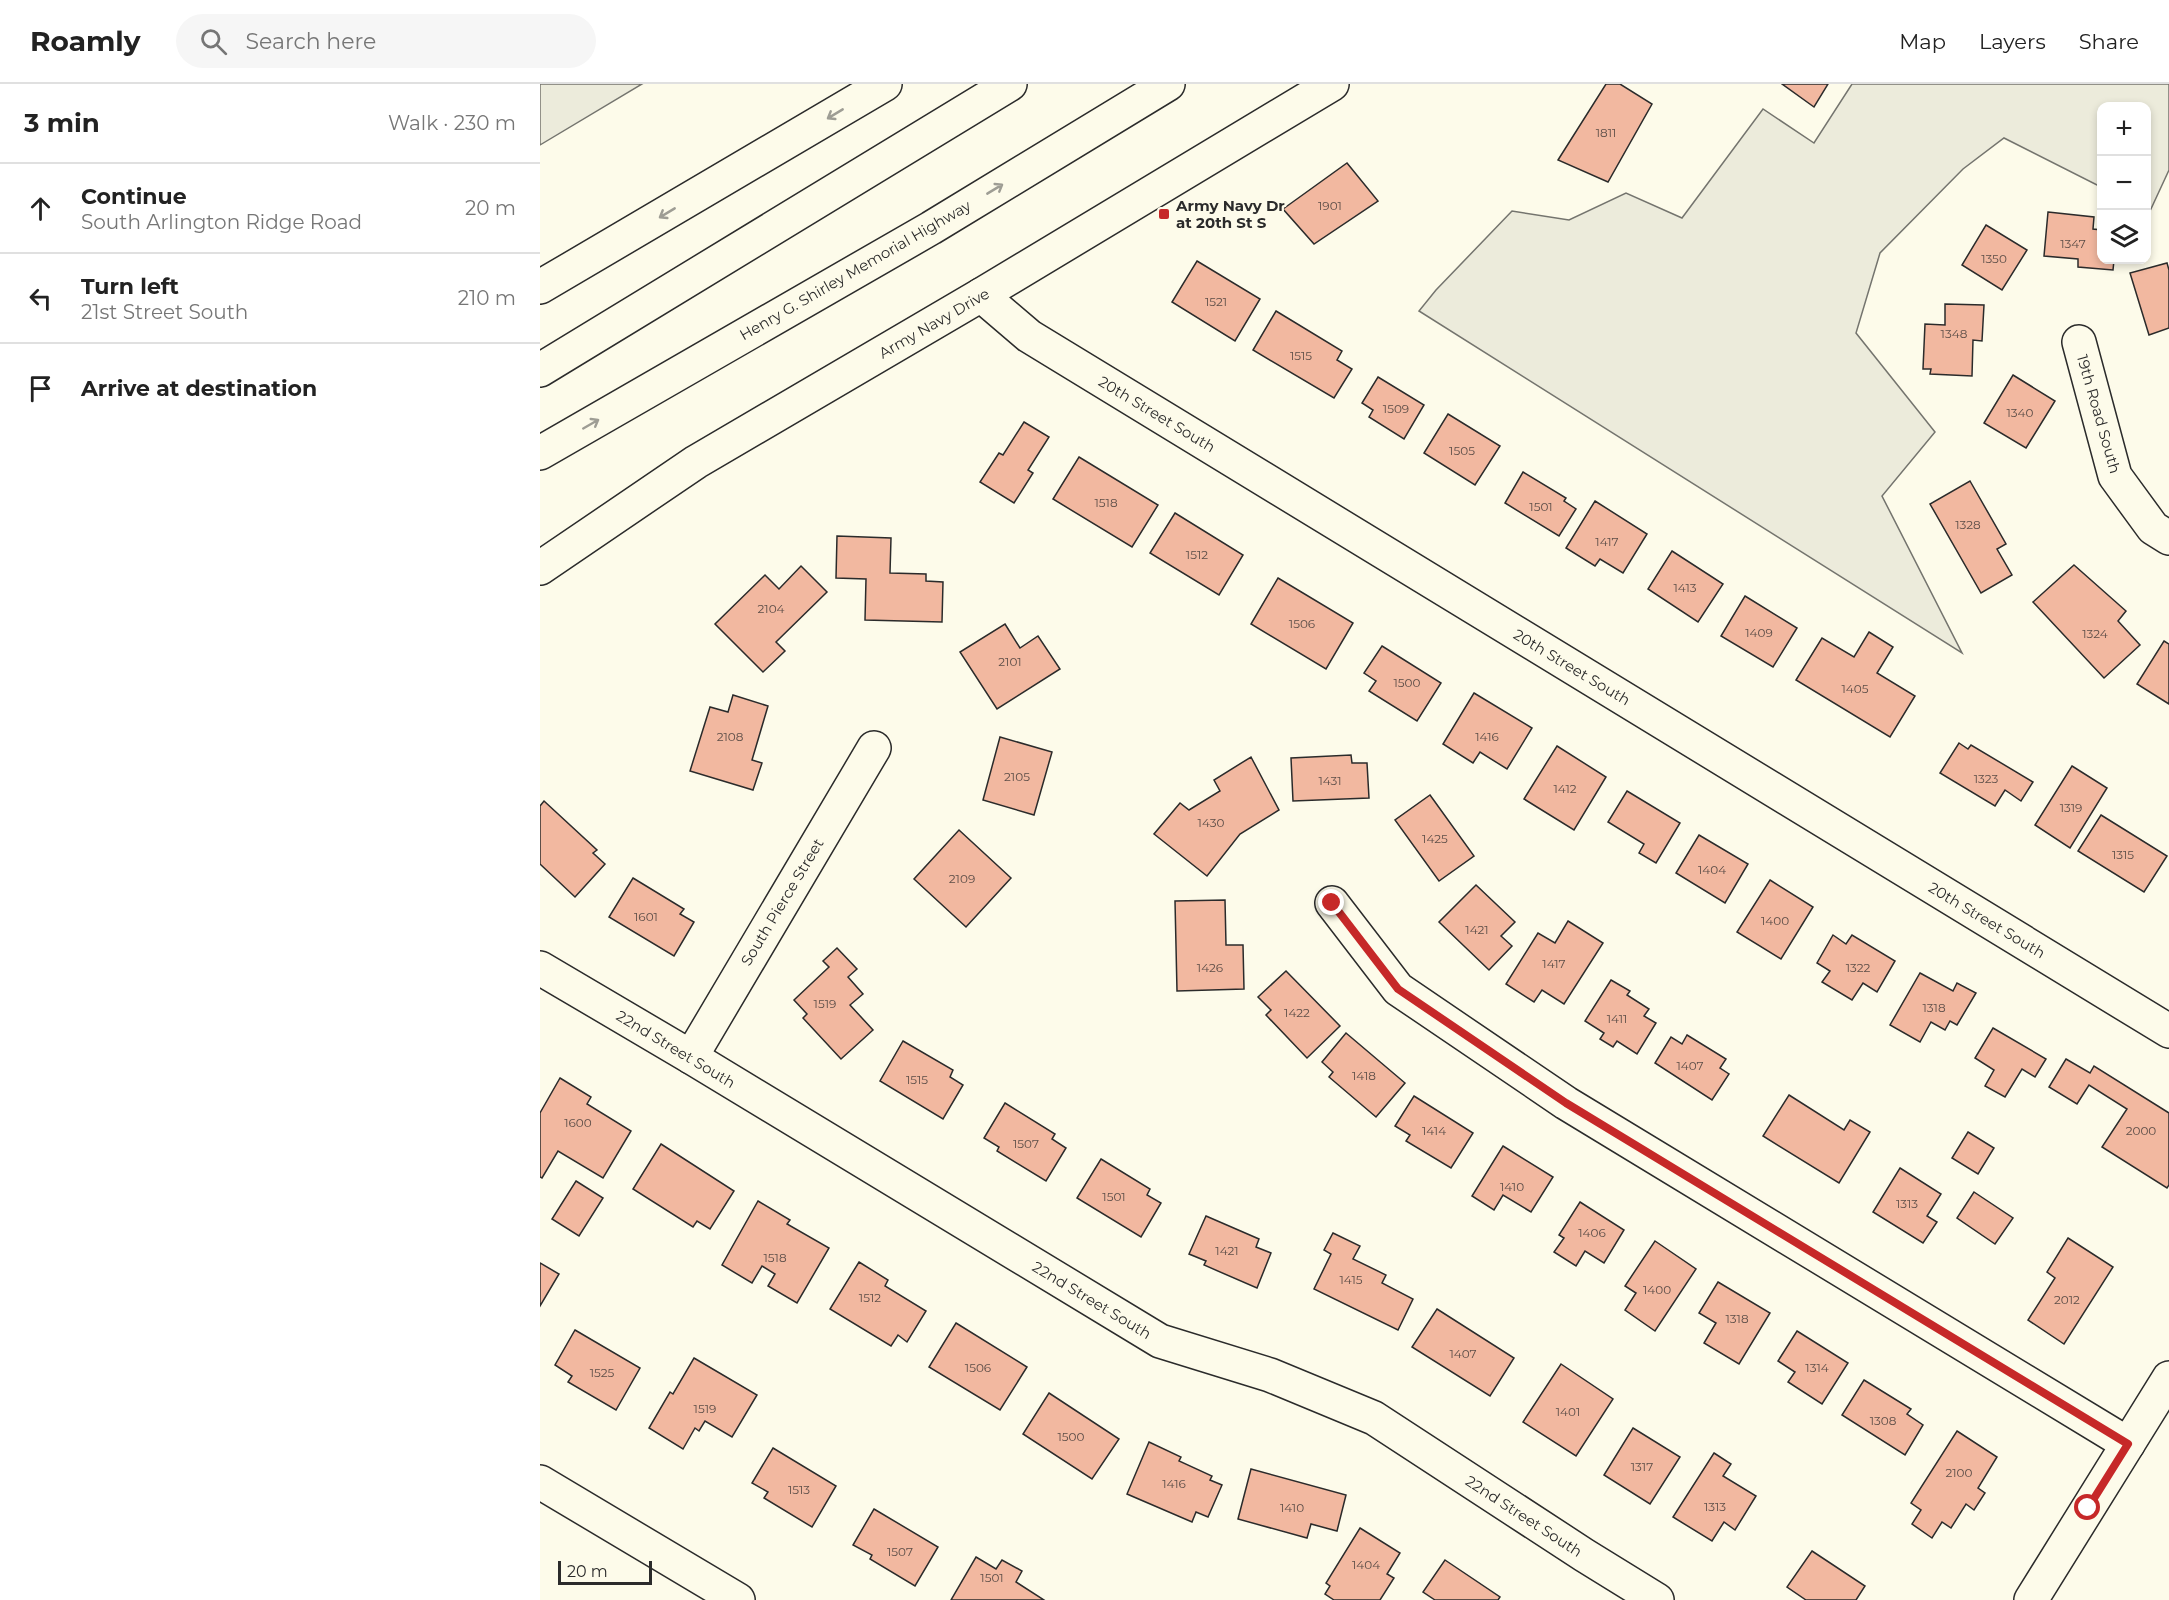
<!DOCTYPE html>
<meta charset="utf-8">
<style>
:root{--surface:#fff;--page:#f6f6f6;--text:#222;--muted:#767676;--line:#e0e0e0}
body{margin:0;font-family:Montserrat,sans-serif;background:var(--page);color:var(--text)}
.controls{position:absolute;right:18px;top:18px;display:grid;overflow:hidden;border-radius:12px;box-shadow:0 3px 9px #0003}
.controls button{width:54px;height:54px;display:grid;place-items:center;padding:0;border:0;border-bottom:2px solid var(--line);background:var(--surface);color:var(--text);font:30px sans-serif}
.scale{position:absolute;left:18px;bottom:15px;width:94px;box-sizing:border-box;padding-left:6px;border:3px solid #2b2b2b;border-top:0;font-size:16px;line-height:21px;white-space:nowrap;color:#2b2b2b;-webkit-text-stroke:4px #fdfbea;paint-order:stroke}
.stop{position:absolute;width:18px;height:18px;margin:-14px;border:4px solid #c62828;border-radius:50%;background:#fff}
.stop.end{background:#c62828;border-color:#fff;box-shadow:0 2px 6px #0008}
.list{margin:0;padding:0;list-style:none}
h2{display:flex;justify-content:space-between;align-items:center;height:78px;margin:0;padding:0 24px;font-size:26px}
h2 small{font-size:20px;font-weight:400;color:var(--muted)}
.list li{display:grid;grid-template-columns:39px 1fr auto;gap:18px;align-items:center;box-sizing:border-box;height:90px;padding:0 24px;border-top:2px solid var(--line)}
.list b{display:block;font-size:22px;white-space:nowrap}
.list p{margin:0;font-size:20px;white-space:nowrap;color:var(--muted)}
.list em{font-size:20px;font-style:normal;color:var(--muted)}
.icon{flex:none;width:33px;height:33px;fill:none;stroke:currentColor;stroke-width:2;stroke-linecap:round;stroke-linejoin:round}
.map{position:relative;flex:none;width:1629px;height:1516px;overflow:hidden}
header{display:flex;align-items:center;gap:36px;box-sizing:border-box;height:84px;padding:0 30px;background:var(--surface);border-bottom:2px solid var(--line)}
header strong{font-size:28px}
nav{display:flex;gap:33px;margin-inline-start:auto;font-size:21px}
.search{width:420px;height:54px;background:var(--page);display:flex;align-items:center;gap:15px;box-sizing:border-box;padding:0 21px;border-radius:33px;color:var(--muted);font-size:22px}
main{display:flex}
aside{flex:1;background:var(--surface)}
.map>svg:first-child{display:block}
.green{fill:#ecebdb;stroke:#74746e;stroke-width:1.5}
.building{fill:#f2b8a0;stroke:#2b2b2b;stroke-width:1.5}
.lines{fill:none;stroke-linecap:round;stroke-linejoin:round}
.minor-casing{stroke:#2b2b2b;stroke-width:36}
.major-casing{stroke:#2b2b2b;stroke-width:36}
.highway-casing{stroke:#2b2b2b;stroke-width:36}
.minor{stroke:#fdfbea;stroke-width:33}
.major{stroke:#fdfbea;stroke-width:33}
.highway{stroke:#fdfbea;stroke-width:33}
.oneway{stroke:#9e9d94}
.route{stroke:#c62828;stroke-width:8}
.poi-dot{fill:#c62828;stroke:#fdfbea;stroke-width:2}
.labels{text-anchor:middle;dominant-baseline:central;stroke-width:4.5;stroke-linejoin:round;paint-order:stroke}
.number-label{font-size:12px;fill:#5d4e48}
.poi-label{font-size:15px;font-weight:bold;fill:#2b2b2b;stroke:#fdfbea;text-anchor:start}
.street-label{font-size:15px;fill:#2b2b2b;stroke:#fdfbea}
</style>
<header>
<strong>Roamly</strong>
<div class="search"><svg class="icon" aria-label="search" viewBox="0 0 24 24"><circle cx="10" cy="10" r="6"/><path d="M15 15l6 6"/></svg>Search here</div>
<nav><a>Map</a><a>Layers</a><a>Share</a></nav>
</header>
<main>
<aside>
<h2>3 min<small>Walk · 230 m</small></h2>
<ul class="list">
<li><svg class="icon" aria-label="ahead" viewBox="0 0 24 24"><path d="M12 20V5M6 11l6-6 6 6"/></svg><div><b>Continue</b><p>South Arlington Ridge Road</p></div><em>20 m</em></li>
<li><svg class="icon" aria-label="left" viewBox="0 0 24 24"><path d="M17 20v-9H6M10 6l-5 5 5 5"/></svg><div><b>Turn left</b><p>21st Street South</p></div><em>210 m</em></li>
<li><svg class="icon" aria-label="arrive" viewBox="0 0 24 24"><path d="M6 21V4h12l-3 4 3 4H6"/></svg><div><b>Arrive at destination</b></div></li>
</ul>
</aside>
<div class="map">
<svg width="1629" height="1516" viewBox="0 0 1629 1516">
<rect width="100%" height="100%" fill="#fdfbea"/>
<g class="green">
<path d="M0,0H102L0,61Z"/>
<path d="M1312,0H1629V86L1610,127L1606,125V22H1562L1561,103L1464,54L1423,85L1340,169L1316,249L1395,348L1342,412L1422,569L879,227L896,206L972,127L1029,136L1086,109L1142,134L1223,25L1274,59Z"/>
</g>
<g class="building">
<path d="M1066,0H1080L1112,20L1068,98L1018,76Z"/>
<path d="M1242,0H1288L1274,23Z"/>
<path d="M807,79L838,117L774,160L743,125Z"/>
<path d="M1508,128L1554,133L1553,145L1562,146V176H1574L1573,186L1538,183V175L1504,172Z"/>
<path d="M1446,141L1487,166L1462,206L1422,181Z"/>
<path d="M657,177L720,215L695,257L632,218Z"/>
<path d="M1627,179L1629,186V244L1609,251L1590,189Z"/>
<path d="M1405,220L1444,221L1442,257L1433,256L1432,292L1390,290L1391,285H1383L1385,240L1405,241Z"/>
<path d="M736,227L802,267L797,276L812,285L794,314L713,266Z"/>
<path d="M1473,291L1515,317L1486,364L1444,339Z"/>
<path d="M838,293L884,321L864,355L829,333L833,326L822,319Z"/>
<path d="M908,330L960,362L935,401L884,369Z"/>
<path d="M484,338L509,353L488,386L493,389L474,419L440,398L459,369L463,371Z"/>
<path d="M539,373L618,421L592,463L513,415Z"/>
<path d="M983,388L1026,414L1024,417L1036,425L1019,452L965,419Z"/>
<path d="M1430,397L1466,460L1457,465L1472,491L1441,509L1390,420Z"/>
<path d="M1055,417L1107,450L1083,489L1060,475L1055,482L1026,464Z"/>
<path d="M635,429L703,471L679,511L610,469Z"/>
<path d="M297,452L351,454L350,489L386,490V497L403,498L402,538L325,536L326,495L296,494Z"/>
<path d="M1132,467L1183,500L1158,538L1108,505Z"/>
<path d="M1534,481L1586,527L1578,537L1600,561L1564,594L1493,518Z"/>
<path d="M261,482L287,508L236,558L245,567L223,588L175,540L225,491L239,505Z"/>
<path d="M738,494L813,539L786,585L711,540Z"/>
<path d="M1205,512L1257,544L1233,583L1181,552Z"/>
<path d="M465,540L480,564L498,552L520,585L457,625L420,568Z"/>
<path d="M1329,548L1353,563L1337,589L1375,612L1350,653L1256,596L1282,554L1314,573Z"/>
<path d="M1624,557L1629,560V620L1597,600Z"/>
<path d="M842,562L901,599L877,637L829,607L836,597L824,589Z"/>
<path d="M934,609L992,644L967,685L940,668L933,679L903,660Z"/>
<path d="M193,611L228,622L212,676L222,679L213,706L150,687L170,623L188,628Z"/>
<path d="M460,653L512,668L494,731L443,716Z"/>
<path d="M1419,659L1428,665L1431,661L1493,698L1481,717L1465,706L1455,722L1400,689Z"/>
<path d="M1017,662L1066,693L1034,746L984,715Z"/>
<path d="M811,671L812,679H827L829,714L753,717L751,674Z"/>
<path d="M711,673L739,726L700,750L667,792L614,750L640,719L649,726L680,707L674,696Z"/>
<path d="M1532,682L1567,704L1530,764L1495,741Z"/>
<path d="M1087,707L1140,739L1116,779L1099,769L1104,760L1068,738Z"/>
<path d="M890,711L934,772L899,797L855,736Z"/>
<path d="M4,717L57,766L53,769L65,780L35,813L0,780V722Z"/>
<path d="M1561,731L1627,772L1604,808L1538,767Z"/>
<path d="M419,746L471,794L426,843L374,795Z"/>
<path d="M1159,751L1208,780L1185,819L1136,789Z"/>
<path d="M93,794L144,825L140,830L154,838L134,872L69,833Z"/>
<path d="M1230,796L1273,823L1241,875L1197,848Z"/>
<path d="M936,801L975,838L961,852L972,862L949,886L899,838Z"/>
<path d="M685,816L686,861H703L704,905L637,907L635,817Z"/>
<path d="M1028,837L1063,859L1024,920L1002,906L994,918L966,900L998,849L1015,859Z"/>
<path d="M1293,851L1306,860L1312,851L1355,877L1337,908L1323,899L1312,916L1282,898L1290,887L1277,879Z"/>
<path d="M297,864L317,885L308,893L323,910L310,921L333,946L301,975L263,934L267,930L254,916L289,883L283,877Z"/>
<path d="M746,887L800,942L767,974L726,931L731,926L718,913Z"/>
<path d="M1380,889L1413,907L1417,899L1436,909L1417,941L1410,937L1405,946L1391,938L1380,958L1350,941Z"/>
<path d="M1071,896L1090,907L1087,911L1109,925L1104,932L1116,939L1097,970L1077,957L1073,963L1060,955L1064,949L1045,937Z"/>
<path d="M1453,944L1506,975L1495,993L1482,985L1465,1013L1445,1002L1454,986L1435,974Z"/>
<path d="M806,949L865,999L836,1033L789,993L793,988L782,978Z"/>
<path d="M1147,951L1186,975L1180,984L1189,990L1172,1016L1115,979L1131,953L1142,960Z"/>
<path d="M363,957L413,986L410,993L423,1001L403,1035L340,997Z"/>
<path d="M1526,975L1550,989L1554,982L1629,1029V1101L1627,1104L1562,1063L1587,1025L1549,1001L1537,1020L1509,1003Z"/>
<path d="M20,994L51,1013L47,1020L91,1047L63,1094L18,1067L2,1094L0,1093V1029Z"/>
<path d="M1249,1011L1304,1046L1310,1036L1330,1048L1299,1099L1223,1052Z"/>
<path d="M874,1012L933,1049L911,1084L866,1057L870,1051L855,1042Z"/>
<path d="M465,1019L515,1050L512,1055L526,1064L506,1097L457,1067L459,1063L444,1054Z"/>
<path d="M1428,1048L1454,1064L1438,1090L1412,1074Z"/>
<path d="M121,1060L194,1107L170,1145L157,1137L153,1143L93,1105Z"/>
<path d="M963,1062L1013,1093L991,1128L963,1111L954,1126L932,1112Z"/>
<path d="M561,1075L610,1105L607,1111L621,1119L601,1153L537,1114Z"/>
<path d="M1360,1084L1401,1110L1387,1132L1397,1138L1383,1159L1333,1128Z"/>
<path d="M36,1097L63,1114L39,1152L12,1135Z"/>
<path d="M1434,1108L1473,1134L1455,1160L1417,1134Z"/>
<path d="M218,1117L250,1136L247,1140L289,1164L257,1219L228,1202L235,1190L222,1182L212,1199L182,1181Z"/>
<path d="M1040,1118L1084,1146L1064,1179L1045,1167L1036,1182L1014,1168L1024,1154L1019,1151Z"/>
<path d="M666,1132L719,1155L716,1163L731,1169L717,1204L664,1181L666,1177L649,1170Z"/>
<path d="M793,1149L820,1162L813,1175L846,1191L842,1199L873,1215L858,1246L774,1205L791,1170L784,1166Z"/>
<path d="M1528,1154L1573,1183L1524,1260L1488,1236L1515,1194L1507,1188Z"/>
<path d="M1115,1157L1156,1185L1115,1247L1085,1226L1096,1209L1085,1202Z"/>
<path d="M319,1178L348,1196L345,1202L386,1227L367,1258L358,1251L351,1262L290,1225Z"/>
<path d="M0,1179L19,1190L0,1222Z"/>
<path d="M1178,1198L1230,1229L1199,1280L1164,1259L1176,1239L1159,1229Z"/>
<path d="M897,1225L974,1274L950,1312L872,1263Z"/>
<path d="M416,1239L487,1283L460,1326L389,1283Z"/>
<path d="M35,1246L100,1284L76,1326L28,1298L32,1292L15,1281Z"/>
<path d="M1257,1247L1308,1279L1282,1320L1248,1298L1255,1288L1238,1277Z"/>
<path d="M154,1274L217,1311L192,1353L165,1337L159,1347L155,1344L143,1365L109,1344L130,1308L133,1310Z"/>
<path d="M1021,1280L1073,1315L1036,1372L983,1338Z"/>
<path d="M1324,1296L1371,1325L1367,1330L1383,1341L1365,1371L1302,1331Z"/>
<path d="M509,1309L579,1355L552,1395L483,1350Z"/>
<path d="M1093,1344L1140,1373L1110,1420L1064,1391Z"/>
<path d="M1417,1347L1457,1373L1438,1404L1445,1409L1434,1426L1426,1420L1411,1444L1402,1438L1392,1454L1372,1440L1381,1426L1371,1419Z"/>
<path d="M609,1358L641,1373L639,1377L672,1392L670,1396L682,1401L668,1433L656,1428L652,1438L587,1410Z"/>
<path d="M233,1364L296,1402L272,1443L224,1414L228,1408L212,1399Z"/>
<path d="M1174,1369L1191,1380L1183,1392L1216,1412L1195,1446L1184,1438L1172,1457L1133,1433Z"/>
<path d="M711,1385L806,1411L797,1447L771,1440L767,1454L698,1435Z"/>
<path d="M334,1425L398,1463L375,1502L330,1475L332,1471L313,1461Z"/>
<path d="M820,1444L860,1469L847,1490L854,1494L840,1516H794L785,1510L790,1502L786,1499Z"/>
<path d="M1272,1467L1325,1502L1316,1516H1266L1247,1503Z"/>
<path d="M436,1473L456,1485L462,1476L482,1487L476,1498L504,1516H411Z"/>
<path d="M905,1476L960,1513L958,1516H895L883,1508Z"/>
</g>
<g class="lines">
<defs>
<g id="minor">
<path d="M441,211L489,252L1629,947"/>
<path d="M1539,258L1575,392L1613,444L1629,454"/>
<path d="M0,484L156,378L441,211L792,0"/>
<path d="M792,819L858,905L1026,1019L1588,1360"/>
<path d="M0,884L151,973L620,1257L730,1291L834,1334L1044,1471L1117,1516"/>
<path d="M151,973L334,664"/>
<path d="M0,1398L198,1516"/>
</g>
<path id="major" d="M1491,1516L1629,1294"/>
<g id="highway">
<path d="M0,203L345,0"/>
<path d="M0,286L470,0"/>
<path d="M0,369L391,144L628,0"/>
</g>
</defs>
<use href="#minor" class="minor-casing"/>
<use href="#major" class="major-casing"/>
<use href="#highway" class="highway-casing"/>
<use href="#minor" class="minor"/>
<use href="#major" class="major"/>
<use href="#highway" class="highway"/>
</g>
<defs><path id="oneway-shaft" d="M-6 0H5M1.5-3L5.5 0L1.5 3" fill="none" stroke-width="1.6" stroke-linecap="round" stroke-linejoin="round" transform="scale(1.5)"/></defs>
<g class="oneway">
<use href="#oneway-shaft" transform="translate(295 30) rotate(149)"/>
<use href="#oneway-shaft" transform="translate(455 105) rotate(-31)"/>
<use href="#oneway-shaft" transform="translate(127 129) rotate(149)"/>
<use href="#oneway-shaft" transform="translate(51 340) rotate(-30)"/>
</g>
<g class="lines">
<path class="route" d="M792,819L858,905L1026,1019L1588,1360L1548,1424"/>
</g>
<rect class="poi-dot" x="618" y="124" width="12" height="12" rx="3"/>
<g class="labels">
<g class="number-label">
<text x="1066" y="48">1811</text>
<text x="790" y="121">1901</text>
<text x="1533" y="159">1347</text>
<text x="1454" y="174">1350</text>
<text x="676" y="217">1521</text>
<text x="1414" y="249">1348</text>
<text x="761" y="271">1515</text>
<text x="856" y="324">1509</text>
<text x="1480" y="328">1340</text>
<text x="922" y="366">1505</text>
<text x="566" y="418">1518</text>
<text x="1001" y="422">1501</text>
<text x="1428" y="440">1328</text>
<text x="1067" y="457">1417</text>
<text x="657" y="470">1512</text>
<text x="1145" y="503">1413</text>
<text x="231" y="524">2104</text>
<text x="762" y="539">1506</text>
<text x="1219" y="548">1409</text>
<text x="1555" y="549">1324</text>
<text x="470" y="577">2101</text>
<text x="867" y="598">1500</text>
<text x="1315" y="604">1405</text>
<text x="190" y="652">2108</text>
<text x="947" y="652">1416</text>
<text x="477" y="692">2105</text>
<text x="1446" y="694">1323</text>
<text x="790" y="696">1431</text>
<text x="1025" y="704">1412</text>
<text x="1531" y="723">1319</text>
<text x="671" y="738">1430</text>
<text x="895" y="754">1425</text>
<text x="1583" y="770">1315</text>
<text x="1172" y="785">1404</text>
<text x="422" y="794">2109</text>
<text x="106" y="832">1601</text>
<text x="1235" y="836">1400</text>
<text x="937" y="845">1421</text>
<text x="1014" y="879">1417</text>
<text x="670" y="883">1426</text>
<text x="1318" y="883">1322</text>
<text x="285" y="919">1519</text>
<text x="1394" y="923">1318</text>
<text x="757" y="928">1422</text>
<text x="1077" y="934">1411</text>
<text x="1150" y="981">1407</text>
<text x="824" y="991">1418</text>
<text x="377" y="995">1515</text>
<text x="38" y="1038">1600</text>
<text x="894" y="1046">1414</text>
<text x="1601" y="1046">2000</text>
<text x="486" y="1059">1507</text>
<text x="972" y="1102">1410</text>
<text x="574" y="1112">1501</text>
<text x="1367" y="1119">1313</text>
<text x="1052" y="1148">1406</text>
<text x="687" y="1166">1421</text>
<text x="235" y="1173">1518</text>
<text x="811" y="1195">1415</text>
<text x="1117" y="1205">1400</text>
<text x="330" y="1213">1512</text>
<text x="1527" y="1215">2012</text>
<text x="1197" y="1234">1318</text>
<text x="923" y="1269">1407</text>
<text x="438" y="1283">1506</text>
<text x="1277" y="1283">1314</text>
<text x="62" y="1288">1525</text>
<text x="165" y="1324">1519</text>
<text x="1028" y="1327">1401</text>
<text x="1343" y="1336">1308</text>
<text x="531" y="1352">1500</text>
<text x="1102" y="1382">1317</text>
<text x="1419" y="1388">2100</text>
<text x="634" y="1399">1416</text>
<text x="259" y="1405">1513</text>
<text x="1175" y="1422">1313</text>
<text x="752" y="1423">1410</text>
<text x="360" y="1467">1507</text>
<text x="826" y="1480">1404</text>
<text x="452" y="1493">1501</text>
</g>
<g class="poi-label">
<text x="636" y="121">Army Navy Dr<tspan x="636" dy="17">at 20th St S</tspan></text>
</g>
<g class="street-label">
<text transform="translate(315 186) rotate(-30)">Henry G. Shirley Memorial Highway</text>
<text transform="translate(394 239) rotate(-30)">Army Navy Drive</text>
<text transform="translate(617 330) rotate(31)">20th Street South</text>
<text transform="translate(1559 330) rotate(74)">19th Road South</text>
<text transform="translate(1032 583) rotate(31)">20th Street South</text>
<text transform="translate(242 818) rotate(-59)">South Pierce Street</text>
<text transform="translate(1447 836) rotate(31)">20th Street South</text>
<text transform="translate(136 965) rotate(31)">22nd Street South</text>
<text transform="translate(552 1216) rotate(31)">22nd Street South</text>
<text transform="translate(984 1432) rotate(33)">22nd Street South</text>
</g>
</g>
</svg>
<div class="controls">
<button>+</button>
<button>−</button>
<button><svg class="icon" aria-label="layers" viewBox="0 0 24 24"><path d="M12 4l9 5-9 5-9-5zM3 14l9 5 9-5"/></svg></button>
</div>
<div class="scale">20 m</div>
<div class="stop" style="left:1548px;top:1424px"></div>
<div class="stop end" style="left:792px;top:819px"></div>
</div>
</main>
